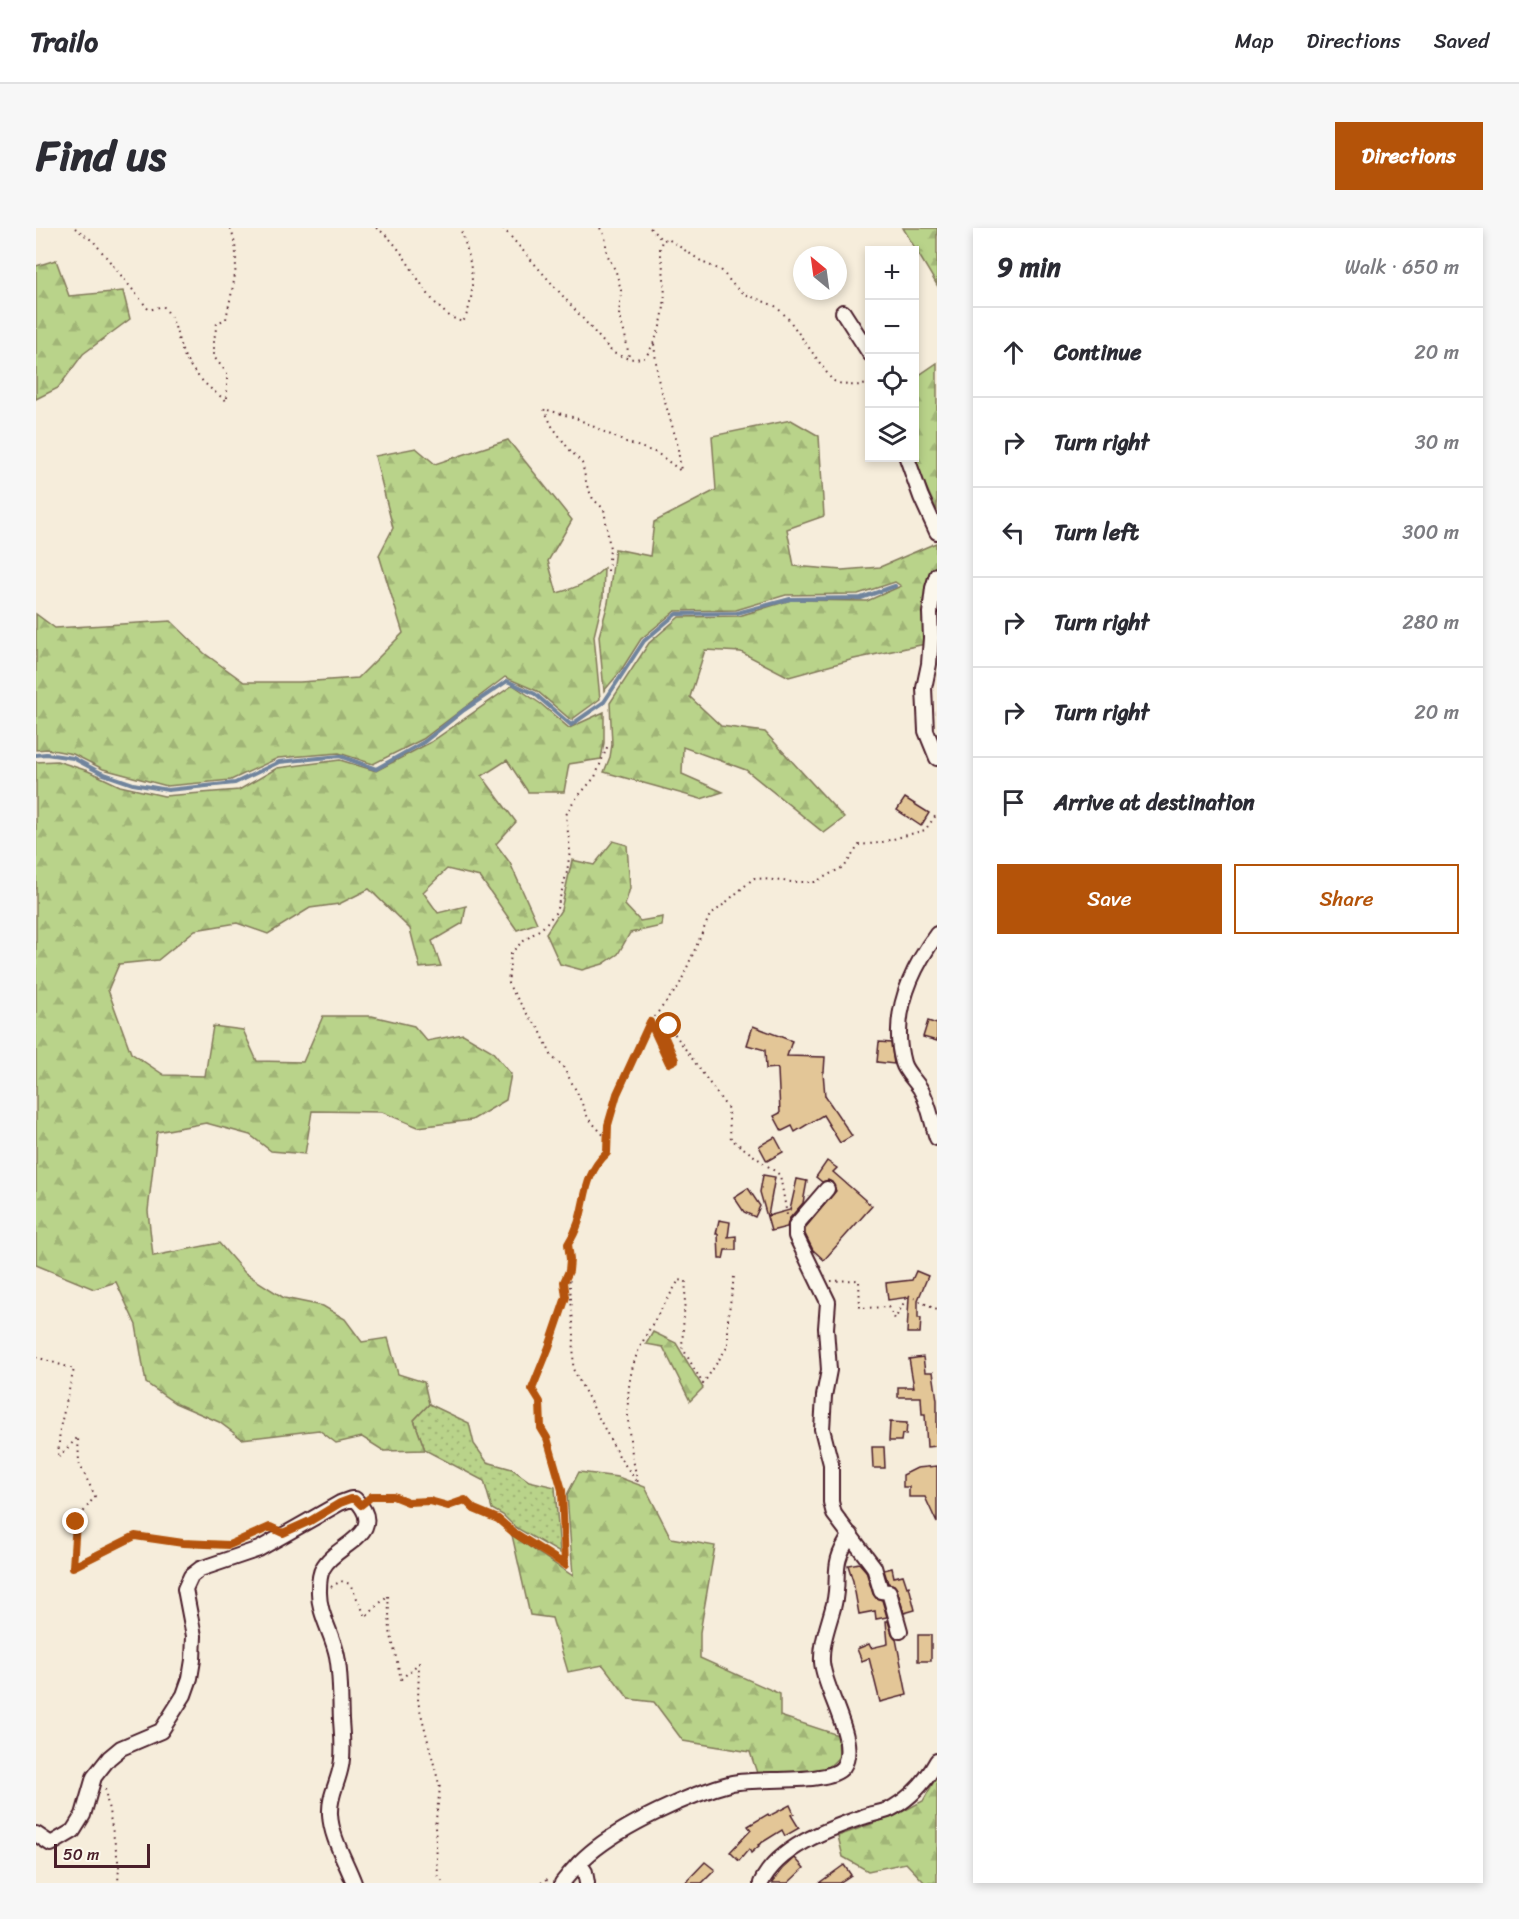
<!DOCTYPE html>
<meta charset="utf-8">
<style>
:root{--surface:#fff;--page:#f7f7f7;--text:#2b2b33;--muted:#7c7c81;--line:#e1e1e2;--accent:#b45309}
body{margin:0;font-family:Sriracha,sans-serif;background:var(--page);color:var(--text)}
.controls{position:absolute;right:18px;top:18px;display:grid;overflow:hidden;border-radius:0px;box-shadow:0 3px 9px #0003}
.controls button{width:54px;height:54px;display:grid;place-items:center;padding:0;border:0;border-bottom:2px solid var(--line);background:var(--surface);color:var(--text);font:30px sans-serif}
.compass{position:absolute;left:757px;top:18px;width:54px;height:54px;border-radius:50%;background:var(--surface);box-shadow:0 3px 9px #0003;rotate:331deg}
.scale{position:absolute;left:18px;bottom:15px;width:96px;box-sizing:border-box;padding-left:6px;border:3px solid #4a1f2b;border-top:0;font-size:16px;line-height:21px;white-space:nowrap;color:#4a1f2b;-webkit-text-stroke:4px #fbf7ec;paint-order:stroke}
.stop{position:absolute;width:18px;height:18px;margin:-14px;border:4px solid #b45309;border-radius:50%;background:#fff}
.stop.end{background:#b45309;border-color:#fff;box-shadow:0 2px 6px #0008}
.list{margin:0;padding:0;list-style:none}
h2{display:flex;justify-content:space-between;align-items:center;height:78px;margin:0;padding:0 24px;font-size:26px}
h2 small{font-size:20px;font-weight:400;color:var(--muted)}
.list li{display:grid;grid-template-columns:39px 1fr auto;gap:18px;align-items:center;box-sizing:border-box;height:90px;padding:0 24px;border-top:2px solid var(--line)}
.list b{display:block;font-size:22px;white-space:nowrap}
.list em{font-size:20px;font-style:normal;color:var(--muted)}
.actions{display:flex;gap:12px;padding:18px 24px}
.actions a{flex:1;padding:14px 0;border:2px solid var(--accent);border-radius:0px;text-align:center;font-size:21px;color:var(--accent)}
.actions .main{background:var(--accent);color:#fff}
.icon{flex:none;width:33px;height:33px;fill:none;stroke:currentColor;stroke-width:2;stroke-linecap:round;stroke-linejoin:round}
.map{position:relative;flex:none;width:901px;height:1655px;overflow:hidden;border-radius:0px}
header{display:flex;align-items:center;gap:36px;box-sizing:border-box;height:84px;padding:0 30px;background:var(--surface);border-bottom:2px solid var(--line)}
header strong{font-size:28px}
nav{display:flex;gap:33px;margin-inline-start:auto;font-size:21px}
.intro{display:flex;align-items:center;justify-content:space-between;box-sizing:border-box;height:144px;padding:0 36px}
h1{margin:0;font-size:42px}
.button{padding:15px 27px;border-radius:0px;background:var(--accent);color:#fff;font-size:21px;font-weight:700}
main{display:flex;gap:36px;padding:0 36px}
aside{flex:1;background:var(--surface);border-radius:0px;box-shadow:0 3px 9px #0003}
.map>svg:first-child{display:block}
.grass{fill:url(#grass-dots);stroke:#82795a;stroke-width:1.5}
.forest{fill:url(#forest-firs);stroke:#82795a;stroke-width:1.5}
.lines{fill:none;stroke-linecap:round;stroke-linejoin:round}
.stream{stroke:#6f849d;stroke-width:4}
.building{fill:#e3c697;stroke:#4a1f2b;stroke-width:1.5}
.minor-casing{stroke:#4a1f2b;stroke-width:18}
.path{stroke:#4a1f2b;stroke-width:2;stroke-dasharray:1.5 4.5;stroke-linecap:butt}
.minor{stroke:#fbf7ec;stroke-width:14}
.route{stroke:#b45309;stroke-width:8}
</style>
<header>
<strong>Trailo</strong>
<nav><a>Map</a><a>Directions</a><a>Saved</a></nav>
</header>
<div class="intro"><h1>Find us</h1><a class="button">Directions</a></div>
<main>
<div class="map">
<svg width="901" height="1655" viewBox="0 0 901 1655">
<defs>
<pattern id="grass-dots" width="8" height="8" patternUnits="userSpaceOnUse" patternTransform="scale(1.5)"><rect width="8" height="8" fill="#b9d38a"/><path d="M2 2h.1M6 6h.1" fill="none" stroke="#a1b577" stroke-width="1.8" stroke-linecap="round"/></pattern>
<pattern id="forest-firs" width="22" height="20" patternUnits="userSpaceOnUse" patternTransform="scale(1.5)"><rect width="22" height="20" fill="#b9d38a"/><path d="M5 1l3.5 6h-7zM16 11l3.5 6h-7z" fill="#a1b577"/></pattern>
</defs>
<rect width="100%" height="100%" fill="#f6eddb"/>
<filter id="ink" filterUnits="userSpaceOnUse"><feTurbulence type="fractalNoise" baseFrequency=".0167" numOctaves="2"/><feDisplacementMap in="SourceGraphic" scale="12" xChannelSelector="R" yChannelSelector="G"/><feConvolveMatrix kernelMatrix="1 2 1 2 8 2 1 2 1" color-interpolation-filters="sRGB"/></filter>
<g filter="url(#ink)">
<path class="grass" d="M393,1176L433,1195L438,1216L451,1234L476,1241L493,1253L519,1259L524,1325L479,1299L467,1287L456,1281L448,1253L389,1222L378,1192Z"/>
<g class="forest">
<path d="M867,0H901V57Z"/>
<path d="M20,32L33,68L87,63L94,91L47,126L22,160L0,171V38Z"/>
<path d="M901,135V283L877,230L879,150Z"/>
<path d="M755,192L783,208L788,288L751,301L758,338L806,342L844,339L900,315V342L889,416L818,431L753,449L705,424L669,422L654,469L685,498L729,504L808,590L788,605L710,542L647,519L646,546L687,564L665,571L568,544L574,529L576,516L574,475L613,415L643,389L703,388L755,372L831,373L865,358L859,354L822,366L750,367L700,382L639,383L605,411L584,444L568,463L563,408L572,375L579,321L614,328L618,294L680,262L676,208Z"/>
<path d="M472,212L536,292L512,333L521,365C540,360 554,354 568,340L567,371L558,408L564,471L535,492L501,463L469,449L387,511L337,536L303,525L242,530L195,552L131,558L67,541L37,526L11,521L0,522V386L19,400L135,393L168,425L208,454H264L322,450L367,405L343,327L357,300L339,228L380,220L399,236Z"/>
<path d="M477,457L505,476L533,500L568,484V515L565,531L533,536L528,564H492L471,532L446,548L480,594L460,616L474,635L501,695L481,702L444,649L411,641L387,664L402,685L430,678L427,695L396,713L405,738L384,740L374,701L333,661L303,676L274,680L232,706L201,695L159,702L122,732L83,736L72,762L95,825L128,847L169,848L177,798L207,802L221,833L267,834L287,788H336L378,798L391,813L427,806L456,823L475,846L470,872L436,892L382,899L346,884L276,883L269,926L235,923L214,907L170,895L121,904L112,983L117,1028L183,1015L209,1045L248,1070L287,1078L309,1091L326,1114L352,1110L362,1146L388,1154L393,1176L378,1192L389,1222L348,1223L326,1209L300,1215L283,1202L206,1211L183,1194L139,1175L110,1155L100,1097L80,1054L58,1061L0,1037V534L21,533L52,543L84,558L128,568L203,562L241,540L304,532L340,543L395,514Z"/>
<path d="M577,613L591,617L594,660L589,677L604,693L627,689L626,698L594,705L582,726L567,736L546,742L524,736L510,705L525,682L536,632L558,637Z"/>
<path d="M617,1104L640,1115L667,1160L654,1173L627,1119L610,1116Z"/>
<path d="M543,1244L582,1249L609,1259L635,1310L679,1318L664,1404V1430L744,1466V1488L802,1507L803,1529L789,1543L771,1545H721L714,1524L647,1513L618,1474L593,1471L567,1437L532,1444L516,1390L494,1387L476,1307L537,1348L531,1267Z"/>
<path d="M901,1548V1655H889L870,1635L832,1643L807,1629L802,1608L860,1587L887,1573Z"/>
</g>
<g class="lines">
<path class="stream" d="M0,527L10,526L37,530L65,545L97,556L132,562L199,555L243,534L304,528L340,541L388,514L428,482L471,453L499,466L535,497L568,474L608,413L640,386L701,385L754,371L825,370L859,358"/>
</g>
<g class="building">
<path d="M869,570L893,585L885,598L861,582Z"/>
<path d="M892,793L901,796V813L887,809Z"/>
<path d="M717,798L756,813L751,828L789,829L788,844H787L789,868L816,908L804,915L787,887L759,904L756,898L746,903L738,888L744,885L742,842L741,840L730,841L729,822L711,817Z"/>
<path d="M843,814L855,815L858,836L841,834Z"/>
<path d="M739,909L747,924L731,933L723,918Z"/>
<path d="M791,933L801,940L797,944L836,978L788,1032L777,1022L769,1006V1000L800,963L796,954L792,952L786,954L780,949Z"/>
<path d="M727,947L739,949L732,988L754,982L761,951L771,953L767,975L753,991L751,999L735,1003L724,964Z"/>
<path d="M712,960L724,978L719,989L708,984L698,969Z"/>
<path d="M683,992L694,994L692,1009L700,1008V1022H689L687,1031H683L682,1006H680Z"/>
<path d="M880,1043L892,1048L882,1072V1090H885L884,1105H871L873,1069L852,1072L850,1055L876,1052Z"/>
<path d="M887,1129L889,1144H897L901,1172V1218L891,1219L889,1186H886L885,1169H862V1159H878L873,1131Z"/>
<path d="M854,1194L871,1195L870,1207L866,1206L865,1213H853Z"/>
<path d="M836,1219H848L849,1240H837Z"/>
<path d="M901,1238V1295L889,1269H873V1259H867V1247L881,1240Z"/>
<path d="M823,1335L830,1343L837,1366L840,1370L846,1372L851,1389L840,1391L839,1383L823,1386L817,1353L812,1337Z"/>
<path d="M856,1340L858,1349L867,1347L871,1359L873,1358L879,1382L868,1385L861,1361L858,1357L852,1355L848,1342Z"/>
<path d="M850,1393H852L856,1406L860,1411L871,1467L844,1474L833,1430L826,1433L821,1421L833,1416L835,1420L852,1416Z"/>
<rect x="882" y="1407" width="13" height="26"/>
<path d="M754,1577L758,1586L755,1587L763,1600L749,1608L746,1602L722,1617L723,1618L715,1625L713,1621L703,1633L694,1624L715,1602L712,1598L732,1586L733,1588Z"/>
<path d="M759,1630L768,1640L752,1655H736L747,1641Z"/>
<path d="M669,1634L679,1642L666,1655H649Z"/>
<path d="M808,1637L815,1647L803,1655H783Z"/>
</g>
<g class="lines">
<defs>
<g id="minor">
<path d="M807,84L834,126"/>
<path d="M871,230L885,269L901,304"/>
<path d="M901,347L897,360L894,385L895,410L893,436L888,460L890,503L901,530"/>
<path d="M901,706C874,743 854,788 867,835C870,845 880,853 885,862C893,875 896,895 901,910"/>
<path d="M791,961L760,997V1008L792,1074L790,1100L793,1142L788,1168L786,1201L795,1236V1274L798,1286L838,1339L845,1363L853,1364L864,1403"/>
<path d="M0,1606L15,1616L37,1603L47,1587L58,1549L73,1530L85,1520L125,1503L148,1467L154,1450L157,1432L158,1408L149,1361L155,1348L164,1341L223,1321L304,1275L315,1271H319C354,1306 299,1316 287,1340C283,1347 283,1355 283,1362C282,1386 297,1406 301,1428C305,1449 304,1471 305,1492C306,1507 308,1524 305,1538C302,1555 293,1568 294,1586C295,1610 310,1633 318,1655"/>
<path d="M543,1635L549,1644L551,1655"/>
<path d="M526,1655C534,1645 543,1634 554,1625C587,1597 654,1566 696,1555C721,1549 794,1557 807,1539C824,1514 788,1463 786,1434C785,1414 793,1396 798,1376C805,1346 793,1338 815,1307"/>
<path d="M725,1655C742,1619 792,1601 827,1589C836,1585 849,1585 858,1579C877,1568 890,1553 901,1533"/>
</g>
</defs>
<use href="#minor" class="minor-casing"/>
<g class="path">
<path d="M39,0L58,14L113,82L127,78C142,96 139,105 147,125C156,145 173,161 191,173V145L178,129V112L181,95L190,91C196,60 207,30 194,0"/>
<path d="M340,0C374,19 388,84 427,94C443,65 435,29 424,0"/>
<path d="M467,0L577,125L593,131L609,130C633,93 631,62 624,21L626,12L632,11L668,35L685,42L699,59L709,66L739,78L751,89L796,152C806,158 823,159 834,155"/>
<path d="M564,0L569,8L571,26L580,44L585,62L583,88L589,107L593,129"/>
<path d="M614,0L626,12"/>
<path d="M572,343L574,321L568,281L557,271L551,258L546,235L532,220L516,198L508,181L540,190L587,213L621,225L645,243L641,214L622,151L618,116"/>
<path d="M614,794L633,835L639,832L626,803L633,798L692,881L695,911L744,947L751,987"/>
<path d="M571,911L552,890L541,864L526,837L516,829L503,800L493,789L472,756L475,725L485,715L507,699L520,684L531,644L534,623L530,587L537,574L559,549L572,517"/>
<path d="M533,1046L538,1107L537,1141L584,1230L602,1255C592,1211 584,1159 605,1117C616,1095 630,1074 643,1052L650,1053L646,1119L667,1156L692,1118V1090L698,1049"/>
<path d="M795,1053L823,1052L824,1080L852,1079L859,1091L872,1067L901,1082"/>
<path d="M0,1129L38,1141L24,1200L22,1230L42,1209L43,1235L59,1268L40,1294L37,1339L99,1308L147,1315L190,1317"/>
<path d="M335,1269L357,1268L372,1274L395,1273L412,1278L429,1272L438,1281L462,1291L477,1304L529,1337L526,1262L511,1210L505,1200L504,1175L496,1161L513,1119L529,1069L528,1054L533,1043L534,1031L532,1016C554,984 541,953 571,925L572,897L581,866L614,794L643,758L673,689L718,650L756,654H779L809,638L823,617L843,615L889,602L901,586"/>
<path d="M204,1313L231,1300"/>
<path d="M295,1359L305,1353L314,1356L330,1389L352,1367L354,1403L365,1451L383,1435L382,1474L404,1560L399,1599L402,1647L407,1655"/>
<path d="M69,1561L83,1638L82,1655"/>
<path d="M505,1655L513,1650"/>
</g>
<use href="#minor" class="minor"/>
</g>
</g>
<g class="lines" filter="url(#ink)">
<path class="route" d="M40,1294L37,1339L99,1308L147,1315L193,1317L234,1299L247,1305L274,1293L304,1275L315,1271H319L325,1277L336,1268H357L372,1274L394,1273L412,1278L429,1272L438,1281L462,1291L477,1304L529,1337L526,1262L511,1210L505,1200L504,1174L496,1161L513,1119L530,1069L528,1054L533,1043L534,1031L532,1016C554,984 541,953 571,925L572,897L581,866L614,794L633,835L639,832L626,803L633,798"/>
</g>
</svg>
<div class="controls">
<button>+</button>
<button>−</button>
<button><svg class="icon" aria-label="locate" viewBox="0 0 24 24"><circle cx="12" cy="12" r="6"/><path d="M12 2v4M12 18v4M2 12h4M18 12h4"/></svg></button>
<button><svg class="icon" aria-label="layers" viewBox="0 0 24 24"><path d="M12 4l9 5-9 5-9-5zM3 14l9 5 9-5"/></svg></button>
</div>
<svg class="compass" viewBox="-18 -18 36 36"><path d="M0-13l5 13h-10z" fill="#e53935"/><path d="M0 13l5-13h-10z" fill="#7c7c81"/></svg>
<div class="scale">50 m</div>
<div class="stop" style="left:633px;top:798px"></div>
<div class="stop end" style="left:40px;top:1294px"></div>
</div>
<aside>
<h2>9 min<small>Walk · 650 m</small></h2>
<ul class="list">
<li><svg class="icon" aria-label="ahead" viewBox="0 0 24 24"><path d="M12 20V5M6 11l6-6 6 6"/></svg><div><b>Continue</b></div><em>20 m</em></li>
<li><svg class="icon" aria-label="right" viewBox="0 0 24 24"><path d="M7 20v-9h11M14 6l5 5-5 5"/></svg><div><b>Turn right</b></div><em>30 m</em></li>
<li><svg class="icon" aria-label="left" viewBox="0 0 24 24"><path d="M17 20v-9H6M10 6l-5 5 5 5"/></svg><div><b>Turn left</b></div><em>300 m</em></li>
<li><svg class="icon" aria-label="right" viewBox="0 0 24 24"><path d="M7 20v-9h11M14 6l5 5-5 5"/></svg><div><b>Turn right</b></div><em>280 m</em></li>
<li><svg class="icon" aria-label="right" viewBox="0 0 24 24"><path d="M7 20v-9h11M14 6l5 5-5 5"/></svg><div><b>Turn right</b></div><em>20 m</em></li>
<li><svg class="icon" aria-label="arrive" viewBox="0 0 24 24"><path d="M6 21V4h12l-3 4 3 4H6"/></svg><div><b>Arrive at destination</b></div></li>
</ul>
<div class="actions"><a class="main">Save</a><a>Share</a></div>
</aside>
</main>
